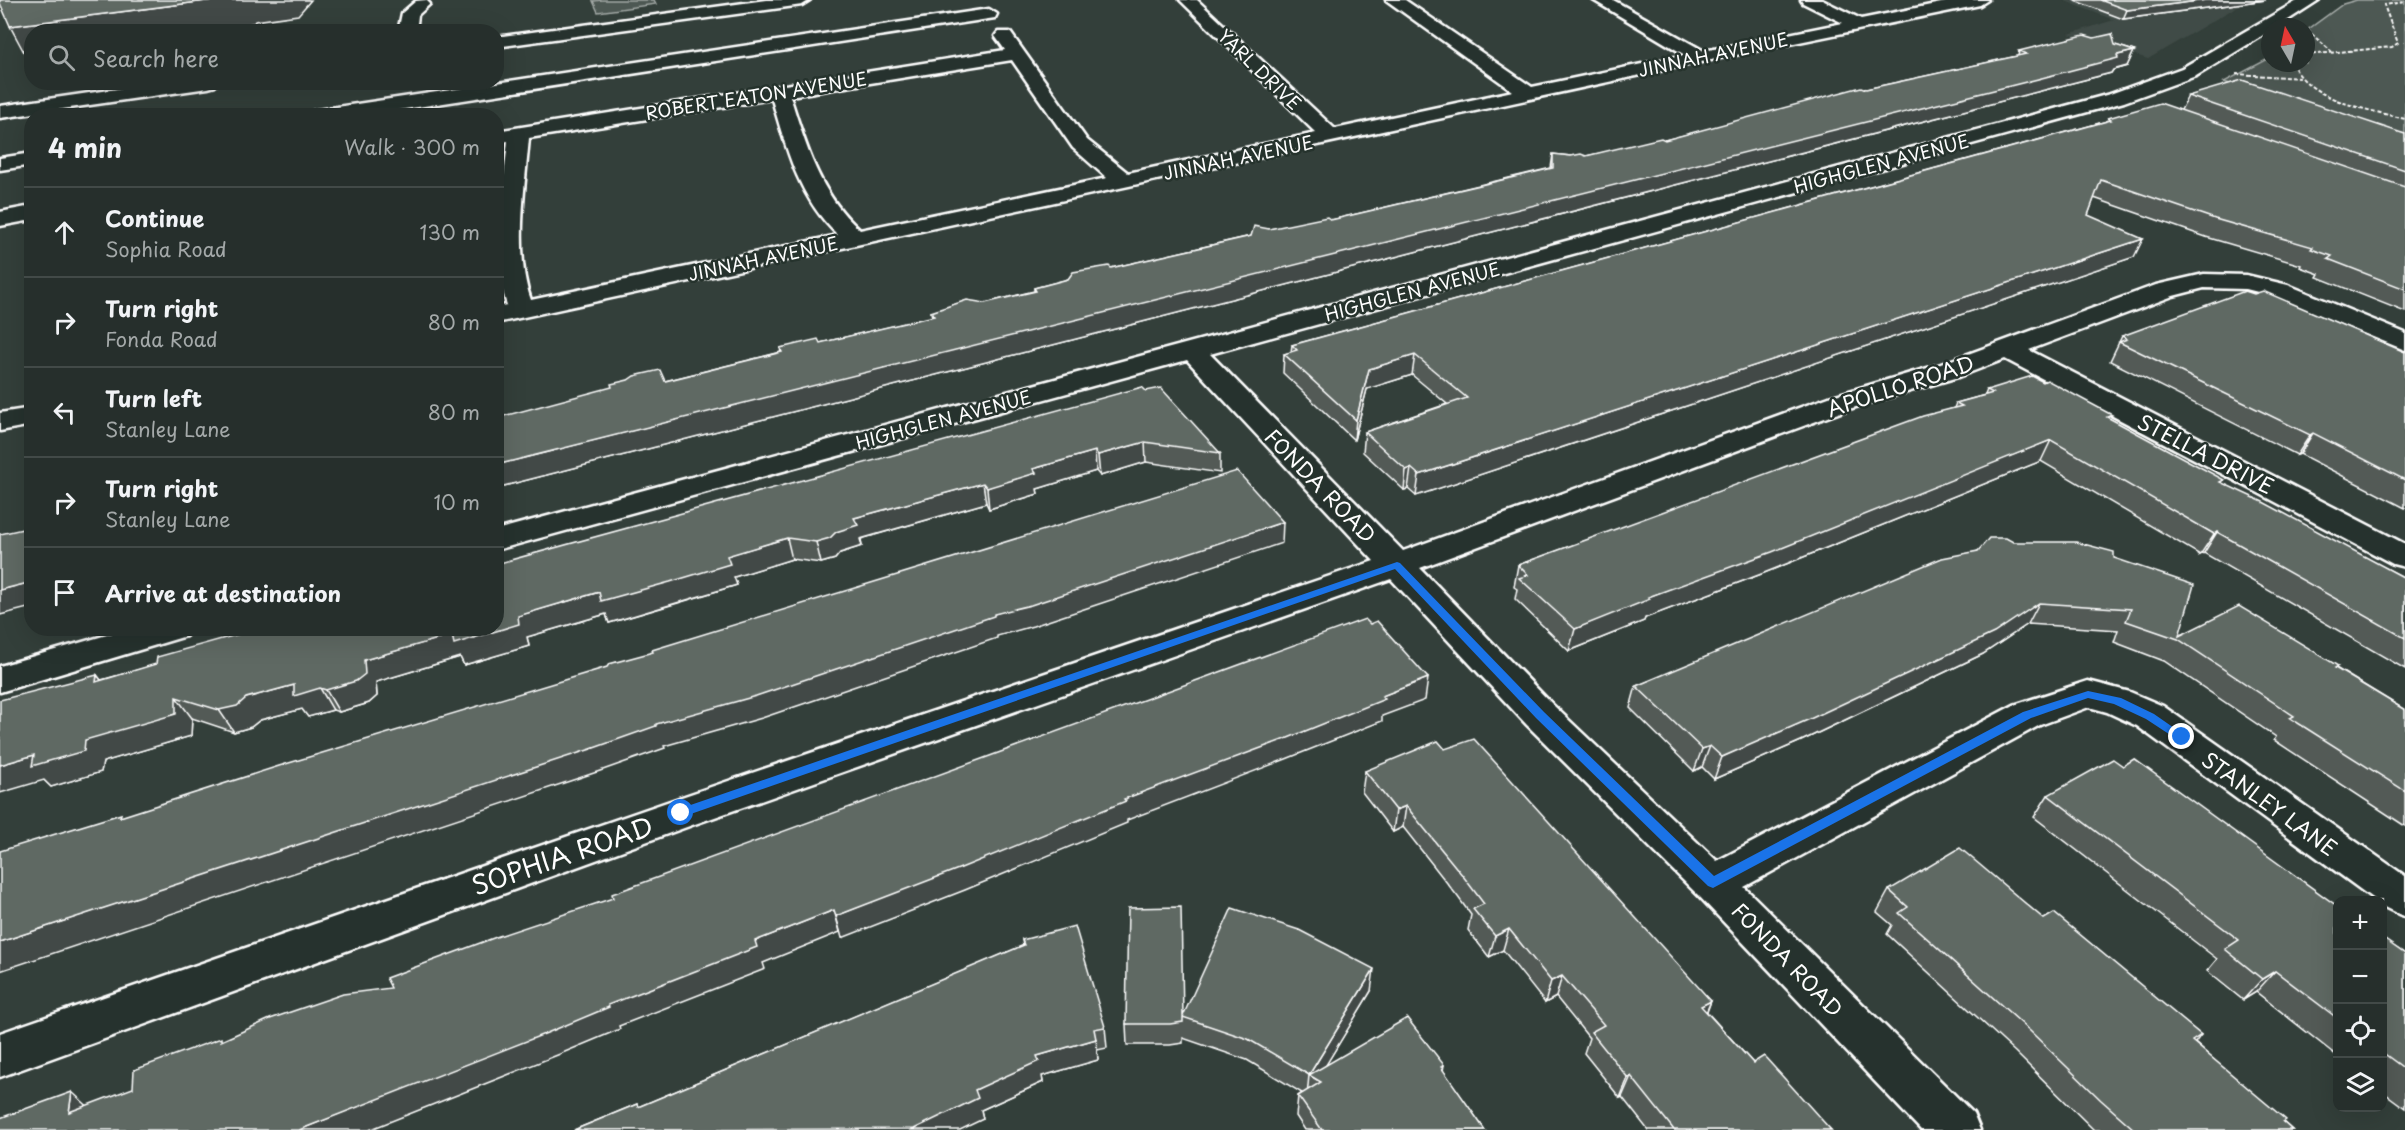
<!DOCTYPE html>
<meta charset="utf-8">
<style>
:root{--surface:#262f2c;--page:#323b38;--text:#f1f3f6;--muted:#a4a9a9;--line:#424a48}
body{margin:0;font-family:"Playpen Sans",sans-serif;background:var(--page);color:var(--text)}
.controls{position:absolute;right:18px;bottom:18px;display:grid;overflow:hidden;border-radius:12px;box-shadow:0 6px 24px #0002}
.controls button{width:54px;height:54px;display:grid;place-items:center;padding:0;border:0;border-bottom:2px solid var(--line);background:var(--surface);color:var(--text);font:30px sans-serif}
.compass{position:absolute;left:2261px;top:18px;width:54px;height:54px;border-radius:50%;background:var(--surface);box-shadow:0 6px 24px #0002;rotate:351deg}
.stop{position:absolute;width:18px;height:18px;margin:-14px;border:4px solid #1a73e8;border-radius:50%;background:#fff}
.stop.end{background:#1a73e8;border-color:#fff;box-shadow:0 2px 6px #0008}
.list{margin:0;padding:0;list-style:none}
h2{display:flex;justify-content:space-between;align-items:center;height:78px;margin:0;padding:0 24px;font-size:26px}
h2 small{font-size:20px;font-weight:400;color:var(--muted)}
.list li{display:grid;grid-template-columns:39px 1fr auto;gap:18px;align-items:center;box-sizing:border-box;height:90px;padding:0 24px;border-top:2px solid var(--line)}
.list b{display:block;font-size:22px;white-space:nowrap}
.list p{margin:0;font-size:20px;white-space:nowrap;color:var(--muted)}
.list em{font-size:20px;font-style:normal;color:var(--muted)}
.icon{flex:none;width:33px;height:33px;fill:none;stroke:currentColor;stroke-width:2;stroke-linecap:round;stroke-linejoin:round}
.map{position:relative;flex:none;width:2405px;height:1130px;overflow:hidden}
.search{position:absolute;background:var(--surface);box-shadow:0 6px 24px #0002;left:24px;top:24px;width:480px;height:66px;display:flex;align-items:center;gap:15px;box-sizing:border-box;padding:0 21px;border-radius:24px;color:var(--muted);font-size:22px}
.panel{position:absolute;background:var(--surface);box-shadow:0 6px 24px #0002;left:24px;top:108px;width:480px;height:528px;border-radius:24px}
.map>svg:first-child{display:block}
.built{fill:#404c47}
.green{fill:#4d5853;stroke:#a6aca9;stroke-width:1.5}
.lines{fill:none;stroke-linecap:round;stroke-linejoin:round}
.minor-casing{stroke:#fff;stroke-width:5}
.path{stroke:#fff;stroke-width:2;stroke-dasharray:4 2;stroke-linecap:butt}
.minor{fill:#26332d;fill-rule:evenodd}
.wall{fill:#525a56;stroke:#fff;stroke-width:1.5}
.shaded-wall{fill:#424a46;stroke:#fff;stroke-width:1.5}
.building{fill:#5f6964;stroke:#fff;stroke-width:1.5}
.route{fill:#1a73e8}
.labels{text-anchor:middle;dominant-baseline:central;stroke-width:5;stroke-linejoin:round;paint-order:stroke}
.far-street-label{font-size:18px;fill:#fff;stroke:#26332d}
.street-label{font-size:21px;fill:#fff;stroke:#26332d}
.near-street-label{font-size:26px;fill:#fff;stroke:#26332d}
</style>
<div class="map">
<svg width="2405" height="1130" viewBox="0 0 2405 1130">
<rect width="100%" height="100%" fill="#333f3a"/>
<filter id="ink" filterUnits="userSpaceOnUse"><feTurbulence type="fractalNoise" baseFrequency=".0167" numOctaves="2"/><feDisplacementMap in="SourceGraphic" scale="12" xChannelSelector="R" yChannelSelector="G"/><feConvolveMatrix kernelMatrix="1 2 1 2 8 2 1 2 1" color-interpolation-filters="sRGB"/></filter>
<g filter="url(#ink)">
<path class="built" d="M2063,0H2248L2148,59L2069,34L2114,20Z"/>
<g class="green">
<path d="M602,0H654L656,4L598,12L593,1Z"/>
<path d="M2357,0H2405V143L2224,82L2270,58V63H2306V31L2343,4Z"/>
</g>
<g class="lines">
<defs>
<g id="minor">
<path d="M766,0H810L802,5L496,47V37Z"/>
<path d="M1180,0H1197L1335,129L1513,91L1386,0H1405L1532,87L1685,55L1593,0H1613L1704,51L1843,23L1803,3L1801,0H1822L1861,19L1956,0H1988L1980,5L1701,62L496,323V307L507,305C490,254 503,194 508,141L496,143V131L1005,50L995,36L998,32H1010L1087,140L1128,173L1316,133ZM1012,60L1073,148L1107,178L860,230C819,194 806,146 790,96ZM772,99C786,148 799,199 838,235L531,300C514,255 525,185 529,138Z"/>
<path d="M2299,0H2319L2277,27H2270V31L2196,76L2124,102L1210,354L1403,551L1829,397L1938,365L2156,285L2204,274L2246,275L2288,285L2405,333V350L2270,295L2246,289L2204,288L2173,296L2029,350L2405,544V567L2393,564L2005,359L1958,377L1849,409L1420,568L1553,705L1717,861L2014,705L2088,681L2130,692L2163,706L2405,876V917L2382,906V900H2375L2137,726L2107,712L2089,707L2040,725L1744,887L1973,1113L1980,1130H1921L1698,895L1527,725L1391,579L695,824L0,1077V1033L667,802L1374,561L1187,360L496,550V530L2110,94L2182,68Z"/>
<path d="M416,1L426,0L430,4L418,15L416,32H398L402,13Z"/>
<path d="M989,9L997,14L995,18L359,116H307L310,112L317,110Z"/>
<path d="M165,82H217L215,86L208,88L0,118V106Z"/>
<path d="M32,153V165L0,170V158Z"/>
<path d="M32,206V220L0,226V212Z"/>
<path d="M32,408V425L0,431V413Z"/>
<path d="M131,628H191L186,636L0,692V666Z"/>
</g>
</defs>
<use href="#minor" class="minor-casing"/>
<g class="path">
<path d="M2307,30L2332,52"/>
<path d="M2306,55L2392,47L2398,43L2384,5L2405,2"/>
<path d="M2292,63C2310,102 2368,109 2405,119"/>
<path d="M2236,74L2300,78"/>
</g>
<use href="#minor" class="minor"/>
</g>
<g class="wall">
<path d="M2073,0H2266L2123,19Z"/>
<path d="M2115,45L2134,51L2127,66L2113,70L2111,73L496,488V418L665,381L781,352L780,348L820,343L932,317L931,312L985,303L1034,291V288L1111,268L1251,236L1269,229L1331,220L1551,168L1553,154L1571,156H1586L1665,140L1866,89L2018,56L2019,51Z"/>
<path d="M2188,96L2405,134V312L2317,277L2319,274L2300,267L2301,265L2206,237L2094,198L2088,215L2134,257L1416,496L1408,489L1404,490L1363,452L1365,432L1447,404L1412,375L1367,389L1354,440L1283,373L1284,354L1291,352L1292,345L2107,121L2108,118L2181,110Z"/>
<path d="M2122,336L2405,352V508L2300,454L2297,455L2110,361Z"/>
<path d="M1987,390L2110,419L2222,484L2405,578V669L2204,553L2200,555L2041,461L1764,573L1645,618L1644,621L1569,651L1515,599L1517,589L1514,587L1518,565L1954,408L1956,403L1985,395Z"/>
<path d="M1146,391L1220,453V473L1146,462L1100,476L1096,471L1037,489L1038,494L989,509L986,503L861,539L862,546L840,553L835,559L821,563L792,559L734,577L737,585L678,603L609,623L606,614L527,637L529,646L464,665L460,657L376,682L377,696L369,703L339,712L333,710L308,717L302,709L260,720L251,727L234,732L192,718L191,736L103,762L101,772L51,787L44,780L97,675L101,680Z"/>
<path d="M2013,542L2114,558L2179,636L2336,668L2405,710V826L2274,740L2276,737L2164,661L2114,642L2118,630L2028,624L1983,654L1801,741L1714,779L1702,767L1694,771L1630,708L1636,686L1978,551Z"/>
<path d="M1445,749L1711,1001L1707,1012L1753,1063L1831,1130H1648L1622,1097L1620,1098L1584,1053L1589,1038L1556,997L1545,1003L1503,950L1489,957L1468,930L1471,915L1458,897L1403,827L1393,832L1362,792L1365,771Z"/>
<path d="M2048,795L2337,906V1056L2256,992L2243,1000L2207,971L2217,959L2034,817Z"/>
<path d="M1889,890L2044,919L2201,1035L2195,1043L2292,1130H2094L2015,1052L1887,934L1892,925L1877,912Z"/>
<path d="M2382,938L2405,954V1108L2382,1091Z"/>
<path d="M1022,940L1105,1027L1107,1048L1097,1050L1098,1060L1042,1076L1043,1082L981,1110L983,1119L574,1130L637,1104L638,1107L1023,946Z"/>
<path d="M1371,991L1325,1066L1444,1065L1443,1071L1485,1130H1305L1296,1116L1298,1096L1302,1093L1247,1060L1183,1038V1043L1170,1045H1127L1126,1024Z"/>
</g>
<g class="shaded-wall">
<path d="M214,0H311L298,15L255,21L254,23L193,32H32V53L25,54L10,26Z"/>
<path d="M2206,0H2266L2123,19L2127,10Z"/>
<path d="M2134,51L2127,66L2113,70L2111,73L496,488V465Z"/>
<path d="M2143,239L2134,257L1416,496L1419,475Z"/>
<path d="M1415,355L1412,375L1367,389L1354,440L1356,420L1369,369Z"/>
<path d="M2313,433L2300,454L2297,455L2310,435Z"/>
<path d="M2051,440L2041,461L1764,573L1645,618L1644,621L1569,651L1575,629L1648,597Z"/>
<path d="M1145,442L1146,462L1100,476L1098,455Z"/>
<path d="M1095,451L1096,471L1037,489L1038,494L989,509L987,488L1033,469Z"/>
<path d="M1411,468L1408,489L1404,490L1406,470Z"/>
<path d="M983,483L986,503L860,539L862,546L840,553L835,559L821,563L816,542L836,532L854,518Z"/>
<path d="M1283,522L1282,543L1033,626L997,636V638L762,718L664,746L665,748L600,771L0,971V942L656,724L994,614Z"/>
<path d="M2217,532L2204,553L2200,555L2214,534Z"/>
<path d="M787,538L792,559L734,577L737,585L609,623L606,614L527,637L529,646L464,665L460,657L376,682L377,696L369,703L339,712L326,690L364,660Z"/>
<path d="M32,582V607L0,615V590Z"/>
<path d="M2039,603L2028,624L1983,654L1801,741L1714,779L1722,757Z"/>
<path d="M97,675L113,696L96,682Z"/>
<path d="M1428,678L1425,700L1382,716V721L1286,759L1127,820V823L965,890L842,938L836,916L1124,799L1382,696Z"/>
<path d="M294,685L320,688L333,710L308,717L302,709L260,720L251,727L234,732L219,710L246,698Z"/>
<path d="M176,697L192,718L191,736L103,762L101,772L51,787L44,780L0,793V765L85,740Z"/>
<path d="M1710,746L1702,767L1694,771L1702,749Z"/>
<path d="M1406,806L1403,827L1393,832L1396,810Z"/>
<path d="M834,910L840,932L763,963L765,969L619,1026L620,1029L560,1054L369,1130H299L608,1005L755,941Z"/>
<path d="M1509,929L1503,950L1489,957L1495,936Z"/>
<path d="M1374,969L1371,991L1317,1080L1309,1075L1307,1096L1309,1075Z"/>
<path d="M2275,971L2256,992L2243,1000L2262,979Z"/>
<path d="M1562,976L1556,997L1545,1003L1551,981Z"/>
<path d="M1711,1001L1702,1022L1701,1006Z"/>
<path d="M1096,1039L1098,1060L1042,1076L1043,1082L981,1110L983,1119L960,1130H912L975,1090L1037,1056Z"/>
<path d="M1631,1076L1622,1097L1620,1098L1628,1078Z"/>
<path d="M72,1092L94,1112H69Z"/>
</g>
<g class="building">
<path d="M0,0H214L10,26L0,3Z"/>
<path d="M2100,0H2206L2127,10Z"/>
<path d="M2112,34L2115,45L2134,51L2117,55L2118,58L2038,79L496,465V418L612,387L611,384L628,380L634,376L660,370L665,381L782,352L780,348L818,339L820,343L934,316L931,312L967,300L985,303L1036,291L1034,288L1068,279L1073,272L1109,266L1111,268L1251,236L1254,226L1269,229L1327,217L1331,220L1553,168V154L1571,156L1581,154L1586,156L1661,138L1665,140L1861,87L1866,89L2026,54L2019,51L2084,35L2094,38Z"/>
<path d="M2242,80L2405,134V170L2188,96Z"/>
<path d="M2160,103L2405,187V289L2328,259L2332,256L2311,249L2313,247L2215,219L2101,180L2088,215L2143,239L1419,475L1411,468L1406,470L1365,432L1467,398L1415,355L1369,369L1356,420L1284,354L1297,350L1292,345L2111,120L2108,118Z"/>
<path d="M2245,291L2254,294L2263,291L2405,352V480L2313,433L2310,435L2119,342L2127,339L2122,336Z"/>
<path d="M2032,376L2043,382L2047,380L2112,415L2107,417L2224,480L2220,482L2263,502L2405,578V638L2217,532L2214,534L2051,440L1772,552L1648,597L1650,599L1575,629L1519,578L1528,575L1518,565L1923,416L1962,406L1956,403L1993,393L1987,390Z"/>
<path d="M1142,387L1146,391L1161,388L1220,453L1145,442L1098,455L1095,451L1033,469L1036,473L987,488L983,483L854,518L858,525L836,532L830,538L816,542L787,538L727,556L730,564L670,582L601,601L599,592L518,616L519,624L454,644L452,635L364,660L365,674L356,681L326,690L320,688L294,696V685L246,698L237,706L219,710L176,697V714L85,740L84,751L32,766L34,755L0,765V700L97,675L96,682L156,664L157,657L261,628H496V564Z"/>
<path d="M1237,471L1283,522L1031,605L994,614V616L756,696L656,724V726L591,749L0,942V851L121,814L120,817L279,766L607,667L609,664L653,652L652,650Z"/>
<path d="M32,527V582L0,590V534Z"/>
<path d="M1989,538H2006L2013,542H2076L2114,552V558L2194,585L2179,636L2239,606L2338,666L2335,668L2405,710V791L2290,718L2294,716L2178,639L2126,621L2131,609L2039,603L1994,633L1810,719L1722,757L1710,746L1702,749L1636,686L1942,558L1978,551Z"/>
<path d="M1365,619L1370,624L1377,621L1428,678L1382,696L1385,699L1288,738L1124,799L1126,801L961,868L836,916L834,910L755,941L757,947L608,1005L609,1007L547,1033L299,1130H0V1118L72,1092L69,1112L133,1088L134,1070L221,1038V1041L270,1019L343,994L391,988L386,978L499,936L613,898L612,894Z"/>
<path d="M1474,739L1711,1001L1701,1006L1753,1063L1764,1056L1831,1130H1674L1631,1076L1628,1078L1591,1032L1604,1025L1562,976L1551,981L1509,929L1495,936L1473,909L1484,904L1463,876L1406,806L1396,810L1365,771L1438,741L1445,749Z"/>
<path d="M2113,759L2123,766L2134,759L2337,906V1018L2275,971L2262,979L2225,949L2239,940L2048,795Z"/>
<path d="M1960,848L2044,919L2054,913L2201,1035L2192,1041L2286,1120L2283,1122L2292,1130H2135L2101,1100L2030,1031L1899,913L1908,907L1889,890Z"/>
<path d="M1181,907L1183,1016L1232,908L1299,930L1374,969L1309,1075L1248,1039L1183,1017V1022L1170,1024H1126L1128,908Z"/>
<path d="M1075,926L1105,1027L1094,1029L1096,1039L1037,1056L1039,1061L975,1090L978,1098L914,1129L574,1130L637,1104L638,1107L1024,945L1022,940Z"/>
<path d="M2382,938L2405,954V1069L2382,1052Z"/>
<path d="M1407,1018L1444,1065L1441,1067L1485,1130H1322L1298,1096L1321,1082L1309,1075Z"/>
</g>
</g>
<path class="route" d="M1397,562L1400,563L1544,712L1714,876L2023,712L2088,691L2121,698L2154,714L2187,737L2186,740H2178L2146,719L2114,704L2088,698L2031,718L1713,888L1708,886L1536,718L1395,569L685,816L681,818L675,813L676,810Z"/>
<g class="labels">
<g class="far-street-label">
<text transform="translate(1713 54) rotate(-12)">JINNAH AVENUE</text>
<text transform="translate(1260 69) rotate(44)">YARL DRIVE</text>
<text transform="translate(756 95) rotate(-9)">ROBERT EATON AVENUE</text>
<text transform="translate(1238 157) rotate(-12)">JINNAH AVENUE</text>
<text transform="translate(1881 163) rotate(-15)">HIGHGLEN AVENUE</text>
<text transform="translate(763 258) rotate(-12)">JINNAH AVENUE</text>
<text transform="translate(1412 291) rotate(-15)">HIGHGLEN AVENUE</text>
<text transform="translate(943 419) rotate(-15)">HIGHGLEN AVENUE</text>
</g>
<g class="street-label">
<text transform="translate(1900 385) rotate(-18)">APOLLO ROAD</text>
<text transform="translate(2206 453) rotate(27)">STELLA DRIVE</text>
<text transform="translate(1321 485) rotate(46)">FONDA ROAD</text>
<text transform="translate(2270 803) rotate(36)">STANLEY LANE</text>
<text transform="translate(1788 959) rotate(46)">FONDA ROAD</text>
</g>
<g class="near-street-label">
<text transform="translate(562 855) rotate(-19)">SOPHIA ROAD</text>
</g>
</g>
</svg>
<div class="controls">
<button>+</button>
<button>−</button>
<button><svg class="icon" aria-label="locate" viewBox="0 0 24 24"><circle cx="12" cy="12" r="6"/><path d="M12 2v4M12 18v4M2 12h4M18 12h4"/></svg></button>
<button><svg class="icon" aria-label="layers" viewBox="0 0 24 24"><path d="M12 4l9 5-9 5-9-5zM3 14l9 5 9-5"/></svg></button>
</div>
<svg class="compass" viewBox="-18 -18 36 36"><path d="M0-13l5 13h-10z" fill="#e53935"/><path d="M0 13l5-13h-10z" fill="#a4a9a9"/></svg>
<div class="stop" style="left:681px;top:813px"></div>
<div class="stop end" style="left:2182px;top:737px"></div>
<div class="search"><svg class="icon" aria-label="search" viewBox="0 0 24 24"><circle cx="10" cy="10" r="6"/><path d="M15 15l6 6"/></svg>Search here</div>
<section class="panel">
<h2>4 min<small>Walk · 300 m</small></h2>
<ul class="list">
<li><svg class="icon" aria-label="ahead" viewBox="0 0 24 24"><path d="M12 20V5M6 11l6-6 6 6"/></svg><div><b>Continue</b><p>Sophia Road</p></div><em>130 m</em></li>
<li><svg class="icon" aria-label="right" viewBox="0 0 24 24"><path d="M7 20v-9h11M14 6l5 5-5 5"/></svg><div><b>Turn right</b><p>Fonda Road</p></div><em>80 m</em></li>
<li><svg class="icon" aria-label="left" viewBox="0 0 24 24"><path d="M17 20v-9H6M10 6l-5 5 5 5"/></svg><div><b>Turn left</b><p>Stanley Lane</p></div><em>80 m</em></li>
<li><svg class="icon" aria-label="right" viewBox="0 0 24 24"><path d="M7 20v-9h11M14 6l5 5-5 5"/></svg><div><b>Turn right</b><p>Stanley Lane</p></div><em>10 m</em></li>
<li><svg class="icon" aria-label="arrive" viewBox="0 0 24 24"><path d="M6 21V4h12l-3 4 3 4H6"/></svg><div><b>Arrive at destination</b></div></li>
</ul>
</section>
</div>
